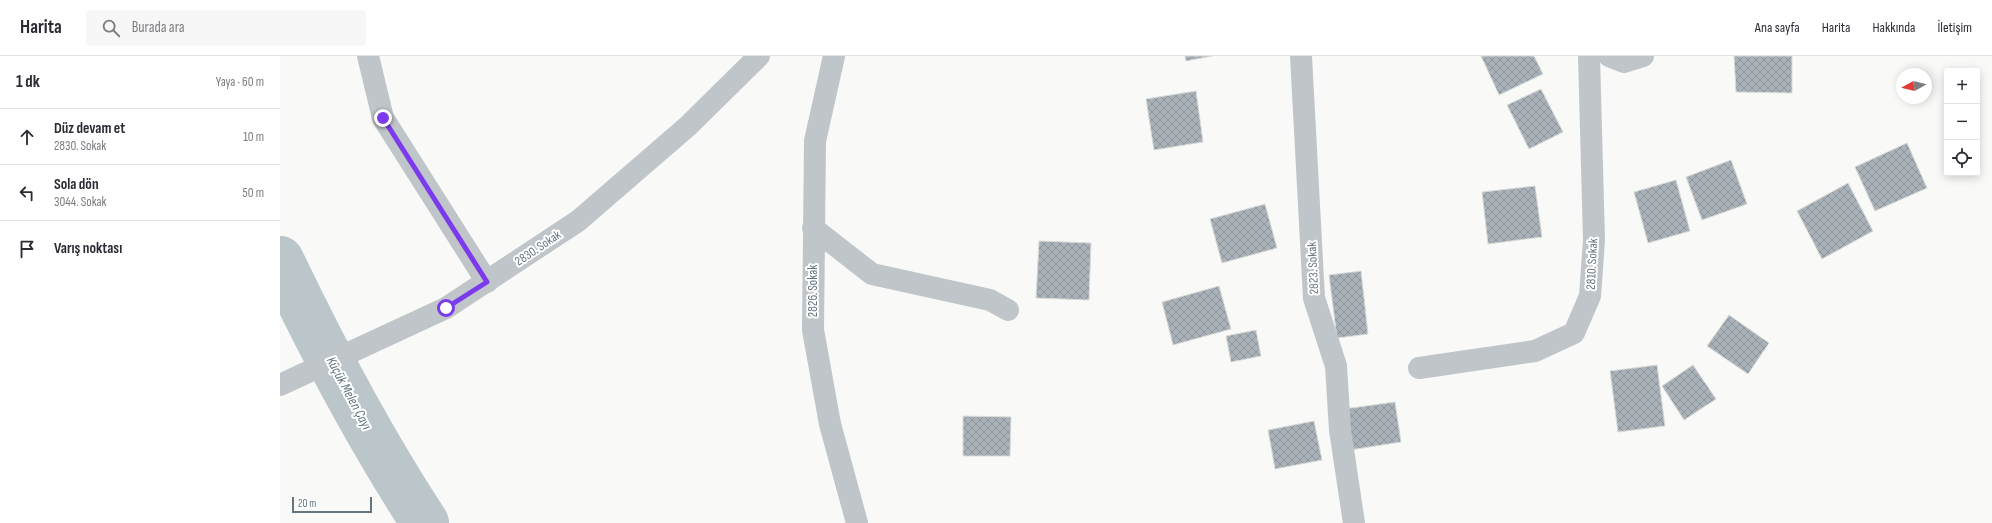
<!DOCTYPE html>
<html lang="tr">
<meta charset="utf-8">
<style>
:root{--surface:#fff;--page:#f7f7f7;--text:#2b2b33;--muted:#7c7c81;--line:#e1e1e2}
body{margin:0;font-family:"Sofia Sans Condensed",sans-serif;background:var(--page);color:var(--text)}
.controls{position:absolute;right:12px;top:12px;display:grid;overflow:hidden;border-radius:4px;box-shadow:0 2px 10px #0003}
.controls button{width:36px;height:36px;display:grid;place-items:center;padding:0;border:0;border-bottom:1px solid var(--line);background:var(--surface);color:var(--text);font:20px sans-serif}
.compass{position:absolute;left:1616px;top:12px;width:36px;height:36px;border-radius:50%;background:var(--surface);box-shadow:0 2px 10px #0003;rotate:262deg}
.scale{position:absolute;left:12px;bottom:10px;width:80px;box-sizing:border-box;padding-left:4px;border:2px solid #657581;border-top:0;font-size:11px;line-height:14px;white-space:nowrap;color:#657581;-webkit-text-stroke:3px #fff;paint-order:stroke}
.stop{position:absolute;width:12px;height:12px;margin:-9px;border:3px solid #7c3aed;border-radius:50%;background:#fff}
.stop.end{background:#7c3aed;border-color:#fff;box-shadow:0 1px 4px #0008}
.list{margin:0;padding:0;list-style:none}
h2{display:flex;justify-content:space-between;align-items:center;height:52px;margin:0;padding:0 16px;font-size:17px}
h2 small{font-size:13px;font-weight:400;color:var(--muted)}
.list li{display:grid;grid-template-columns:26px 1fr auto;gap:12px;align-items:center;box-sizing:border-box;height:56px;padding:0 16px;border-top:1px solid var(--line)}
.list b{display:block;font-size:15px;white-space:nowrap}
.list p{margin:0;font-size:13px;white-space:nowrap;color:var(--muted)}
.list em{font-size:13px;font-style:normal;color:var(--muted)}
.icon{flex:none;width:22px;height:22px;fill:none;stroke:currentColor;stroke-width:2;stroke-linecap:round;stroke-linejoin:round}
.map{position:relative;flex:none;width:1712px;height:467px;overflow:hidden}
header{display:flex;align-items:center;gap:24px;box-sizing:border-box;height:56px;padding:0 20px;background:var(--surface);border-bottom:1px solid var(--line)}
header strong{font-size:19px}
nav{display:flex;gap:22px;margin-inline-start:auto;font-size:14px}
.search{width:280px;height:36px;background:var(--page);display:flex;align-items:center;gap:10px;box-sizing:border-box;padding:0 14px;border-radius:4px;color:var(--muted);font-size:15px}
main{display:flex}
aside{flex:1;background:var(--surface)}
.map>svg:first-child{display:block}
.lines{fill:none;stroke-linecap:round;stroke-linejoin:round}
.river{stroke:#bac6ca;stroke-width:48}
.building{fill:url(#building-cross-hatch);stroke:#dbdbd9}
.minor{stroke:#c0c5c9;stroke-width:22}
.route{stroke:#7c3aed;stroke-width:5}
.labels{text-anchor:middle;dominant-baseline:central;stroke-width:4;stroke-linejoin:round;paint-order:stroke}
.street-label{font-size:13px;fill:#657581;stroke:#fff}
.water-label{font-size:14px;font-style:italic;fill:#60747b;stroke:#fff}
</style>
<header>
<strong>Harita</strong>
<div class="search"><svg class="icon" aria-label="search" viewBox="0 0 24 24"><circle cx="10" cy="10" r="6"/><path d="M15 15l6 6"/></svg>Burada ara</div>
<nav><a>Ana sayfa</a><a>Harita</a><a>Hakkında</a><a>İletişim</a></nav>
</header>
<main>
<aside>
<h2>1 dk<small>Yaya · 60 m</small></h2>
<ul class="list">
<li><svg class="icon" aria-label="ahead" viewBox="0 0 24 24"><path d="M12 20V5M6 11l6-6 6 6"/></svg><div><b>Düz devam et</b><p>2830. Sokak</p></div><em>10 m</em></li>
<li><svg class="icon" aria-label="left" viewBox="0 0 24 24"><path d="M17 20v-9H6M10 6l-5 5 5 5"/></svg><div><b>Sola dön</b><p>3044. Sokak</p></div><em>50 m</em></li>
<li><svg class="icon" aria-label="arrive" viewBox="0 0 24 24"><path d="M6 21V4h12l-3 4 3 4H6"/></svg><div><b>Varış noktası</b></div></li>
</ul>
</aside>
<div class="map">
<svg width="1712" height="467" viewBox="0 0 1712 467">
<defs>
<pattern id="building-cross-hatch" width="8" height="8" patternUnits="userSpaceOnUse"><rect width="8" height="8" fill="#a9b2b8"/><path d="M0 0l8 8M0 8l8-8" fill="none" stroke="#8d959b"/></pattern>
</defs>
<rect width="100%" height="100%" fill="#f9f9f7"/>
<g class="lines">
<path class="river" d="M0,204C43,294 90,383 145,467"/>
</g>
<g class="building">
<path d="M905,0H932L906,5Z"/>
<path d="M1201,0H1254L1263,18L1219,39Z"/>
<path d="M1454,0H1512V37L1456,36Z"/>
<path d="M1261,33L1283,76L1249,93L1227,49Z"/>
<path d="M916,35L923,86L874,94L866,43Z"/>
<path d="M1627,87L1647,132L1595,155L1575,111Z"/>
<path d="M1451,104L1467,148L1422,164L1406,121Z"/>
<path d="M1396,124L1410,175L1368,187L1354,136Z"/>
<path d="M1568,127L1593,175L1542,203L1517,155Z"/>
<path d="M1255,130L1262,181L1208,188L1202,136Z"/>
<path d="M985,148L997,192L942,207L930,163Z"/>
<path d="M759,185L811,187L809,244L756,242Z"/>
<path d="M1081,215L1088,278L1057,282L1049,219Z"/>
<path d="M939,230L951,273L893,289L882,246Z"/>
<path d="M1449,259L1489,287L1468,318L1427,290Z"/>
<path d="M976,274L981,300L951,306L946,280Z"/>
<path d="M1377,309L1385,370L1338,376L1330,315Z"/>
<path d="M1413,309L1436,343L1404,364L1382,330Z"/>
<path d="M1115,346L1121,386L1070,394L1064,353Z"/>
<path d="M683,360L731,361L730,400H683Z"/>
<path d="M1034,365L1042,404L995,413L988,374Z"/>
</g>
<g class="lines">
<g class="minor">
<path d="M88,0L103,62L207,226"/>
<path d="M554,0L535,85L533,274L550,368L577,467"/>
<path d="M1021,0L1034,242L1056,310L1060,374L1074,467"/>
<path d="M1329,0L1344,6L1363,0"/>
<path d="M533,172L592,218L710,244L728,254"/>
<path d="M1139,312L1255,295L1294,277L1310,240L1314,184L1309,0"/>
<path d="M0,329L166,252L298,165L408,70L479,0"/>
</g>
</g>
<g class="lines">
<path class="route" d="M103,62L207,226L166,252"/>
</g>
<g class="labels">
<g class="street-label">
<text transform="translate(258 192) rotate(-34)">2830. Sokak</text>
<text transform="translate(1312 208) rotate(-87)">2810. Sokak</text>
<text transform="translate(1033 212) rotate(-93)">2823. Sokak</text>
<text transform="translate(533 235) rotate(-90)">2826. Sokak</text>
</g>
<g class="water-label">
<text transform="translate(69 337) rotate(62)">Küçük Melen Çayı</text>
</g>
</g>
</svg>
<div class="controls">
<button>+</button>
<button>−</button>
<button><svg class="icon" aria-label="locate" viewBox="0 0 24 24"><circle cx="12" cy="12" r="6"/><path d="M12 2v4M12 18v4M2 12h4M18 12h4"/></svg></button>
</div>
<svg class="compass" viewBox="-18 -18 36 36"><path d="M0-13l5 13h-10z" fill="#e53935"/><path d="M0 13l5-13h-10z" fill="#7c7c81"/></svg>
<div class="scale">20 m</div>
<div class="stop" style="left:166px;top:252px"></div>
<div class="stop end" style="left:103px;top:62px"></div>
</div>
</main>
